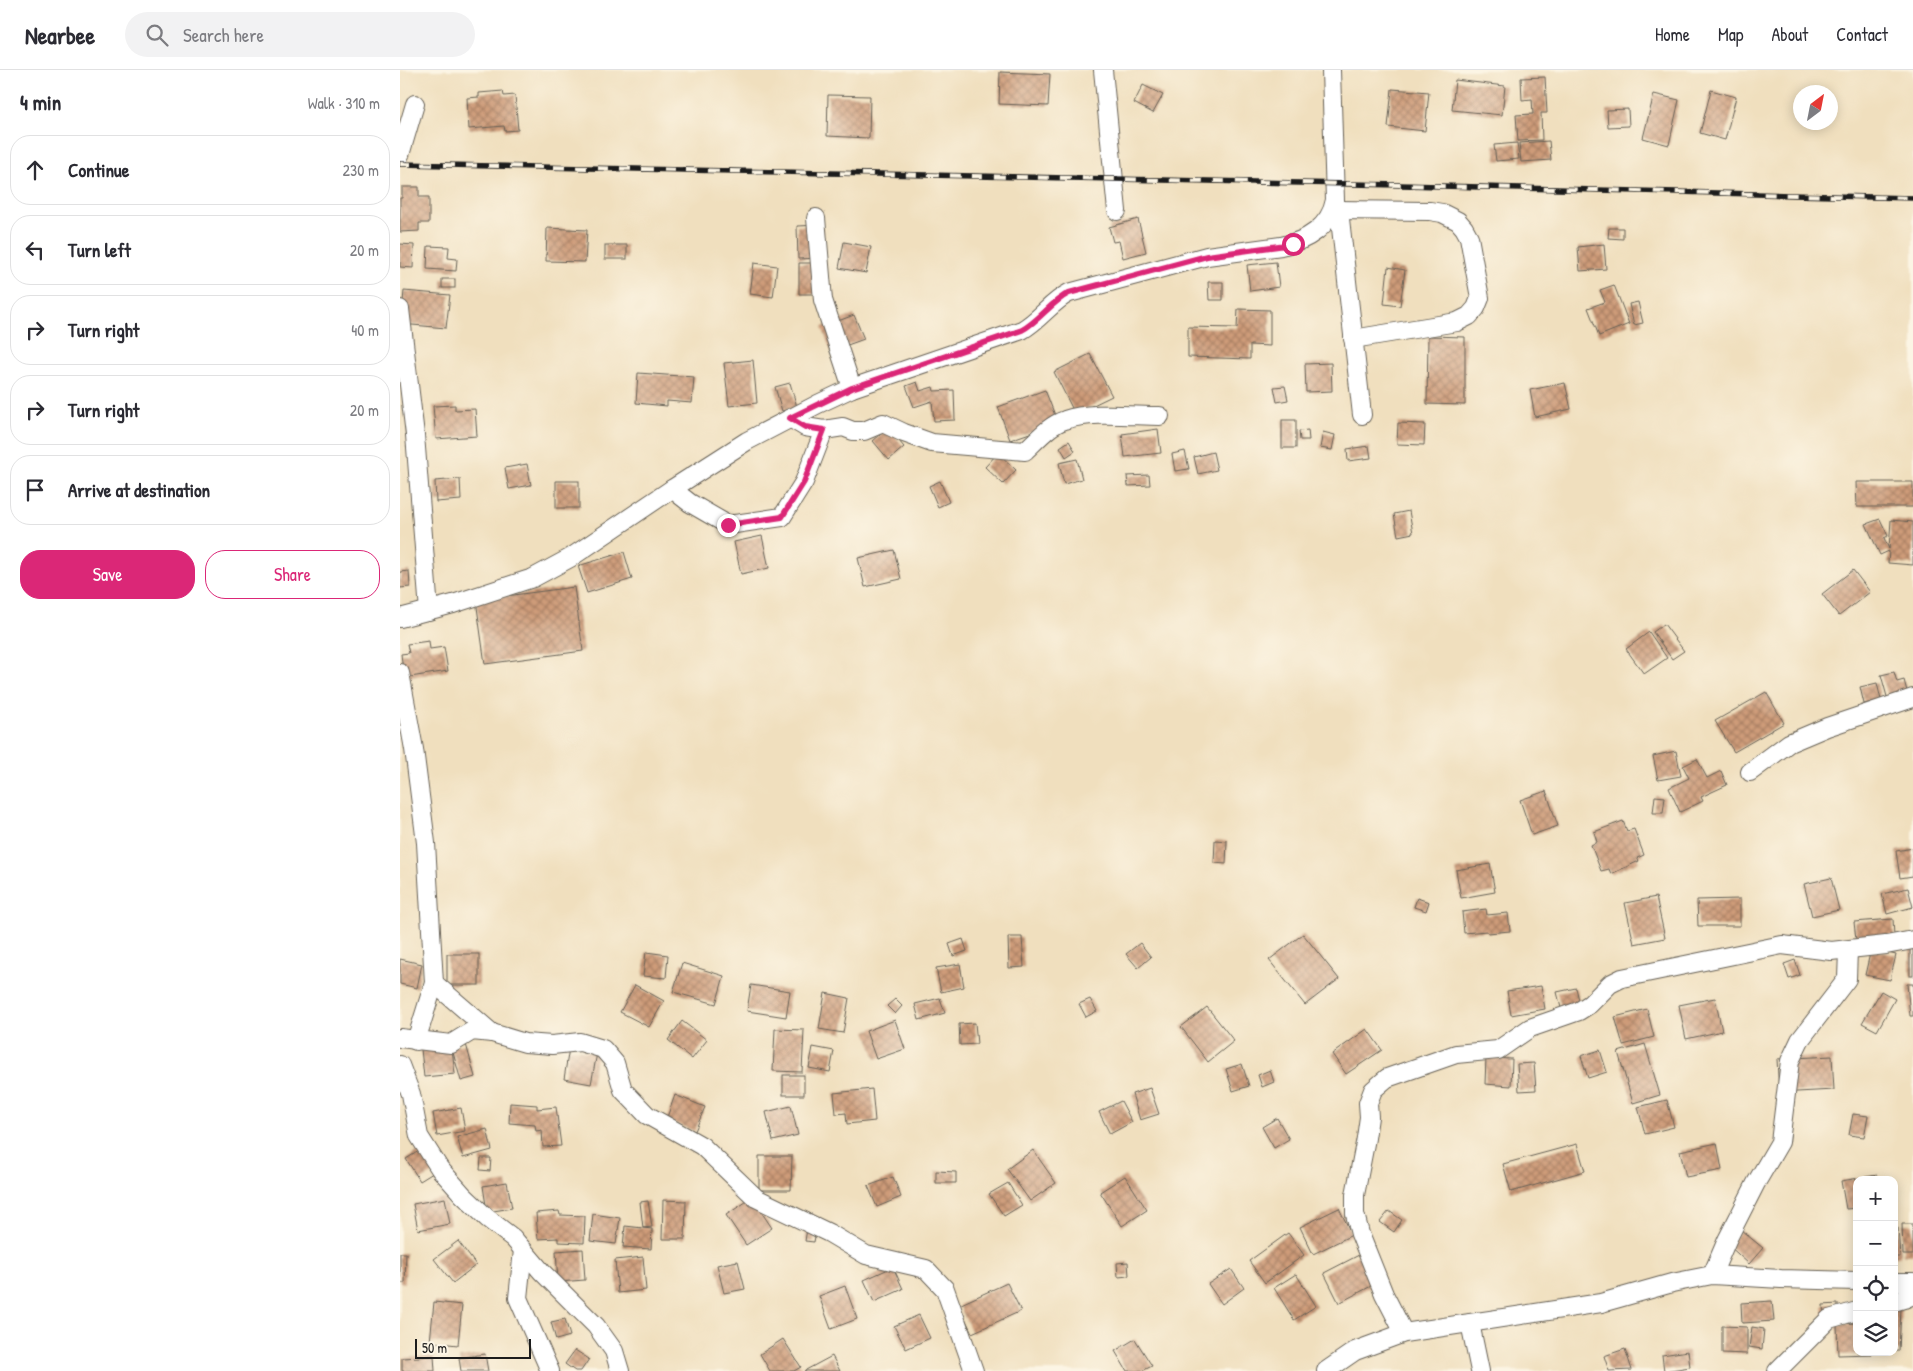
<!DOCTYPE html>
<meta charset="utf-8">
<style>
:root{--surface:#fff;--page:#f2f2f3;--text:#2b2b33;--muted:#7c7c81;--line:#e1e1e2;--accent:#db2777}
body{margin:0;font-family:"Patrick Hand",sans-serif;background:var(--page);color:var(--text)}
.controls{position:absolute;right:15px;bottom:15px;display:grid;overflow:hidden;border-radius:10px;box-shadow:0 2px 12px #0003}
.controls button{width:45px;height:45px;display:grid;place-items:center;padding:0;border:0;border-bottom:1px solid var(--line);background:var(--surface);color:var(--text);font:25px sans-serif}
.compass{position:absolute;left:1393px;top:15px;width:45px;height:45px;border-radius:50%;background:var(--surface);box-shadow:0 2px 12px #0003;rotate:32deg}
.scale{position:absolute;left:15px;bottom:12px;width:116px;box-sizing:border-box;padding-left:5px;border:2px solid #1c1c1c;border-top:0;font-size:14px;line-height:18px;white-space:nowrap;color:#1c1c1c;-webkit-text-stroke:4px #fcf5e5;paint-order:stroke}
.stop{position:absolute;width:15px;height:15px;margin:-11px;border:4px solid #db2777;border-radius:50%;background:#fff}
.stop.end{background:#db2777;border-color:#fff;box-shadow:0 1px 5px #0008}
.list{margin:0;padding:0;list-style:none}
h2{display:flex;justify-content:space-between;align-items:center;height:65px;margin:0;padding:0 20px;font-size:21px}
h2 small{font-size:16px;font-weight:400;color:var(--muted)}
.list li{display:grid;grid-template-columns:32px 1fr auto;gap:15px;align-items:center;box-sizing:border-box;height:70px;margin:0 10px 10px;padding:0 10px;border:1px solid var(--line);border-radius:20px}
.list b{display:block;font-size:19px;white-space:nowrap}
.list em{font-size:16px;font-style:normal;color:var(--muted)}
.actions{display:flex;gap:10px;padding:15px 20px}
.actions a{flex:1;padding:11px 0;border:1px solid var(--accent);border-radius:20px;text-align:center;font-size:18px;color:var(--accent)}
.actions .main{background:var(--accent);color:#fff}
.icon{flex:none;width:28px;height:28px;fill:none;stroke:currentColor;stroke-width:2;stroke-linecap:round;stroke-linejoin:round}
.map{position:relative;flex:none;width:1513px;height:1301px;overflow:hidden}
header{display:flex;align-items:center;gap:30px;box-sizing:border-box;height:70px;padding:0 25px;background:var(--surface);border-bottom:1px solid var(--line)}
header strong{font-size:24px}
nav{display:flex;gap:28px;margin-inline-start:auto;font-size:18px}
.search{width:350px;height:45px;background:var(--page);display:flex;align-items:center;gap:12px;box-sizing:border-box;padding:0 18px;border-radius:28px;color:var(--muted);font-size:19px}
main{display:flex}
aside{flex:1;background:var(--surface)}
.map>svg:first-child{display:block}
.building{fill:url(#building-cross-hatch)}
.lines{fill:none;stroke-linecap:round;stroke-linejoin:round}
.street-casing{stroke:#666055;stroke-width:20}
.street{stroke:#fff;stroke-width:18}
.rail-casing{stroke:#1c1c1c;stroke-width:5.5}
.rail{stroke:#fcf5e5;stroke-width:4;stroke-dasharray:11;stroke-linecap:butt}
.route{stroke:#db2777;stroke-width:6}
</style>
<header>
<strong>Nearbee</strong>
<div class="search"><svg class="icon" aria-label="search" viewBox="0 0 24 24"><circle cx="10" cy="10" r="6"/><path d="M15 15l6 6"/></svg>Search here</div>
<nav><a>Home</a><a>Map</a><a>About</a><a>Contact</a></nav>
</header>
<main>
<aside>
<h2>4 min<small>Walk · 310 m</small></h2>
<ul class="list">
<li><svg class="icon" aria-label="ahead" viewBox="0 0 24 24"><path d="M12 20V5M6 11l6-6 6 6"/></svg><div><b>Continue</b></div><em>230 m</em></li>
<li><svg class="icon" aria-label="left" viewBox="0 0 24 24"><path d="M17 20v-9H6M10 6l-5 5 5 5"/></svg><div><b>Turn left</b></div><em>20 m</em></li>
<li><svg class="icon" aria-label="right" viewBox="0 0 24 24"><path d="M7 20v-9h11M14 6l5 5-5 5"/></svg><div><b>Turn right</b></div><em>40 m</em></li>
<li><svg class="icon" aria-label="right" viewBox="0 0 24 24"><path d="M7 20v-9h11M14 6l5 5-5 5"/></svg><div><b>Turn right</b></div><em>20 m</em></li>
<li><svg class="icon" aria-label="arrive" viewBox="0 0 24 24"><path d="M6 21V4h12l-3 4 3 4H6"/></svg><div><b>Arrive at destination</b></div></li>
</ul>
<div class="actions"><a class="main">Save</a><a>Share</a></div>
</aside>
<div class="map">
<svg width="1513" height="1301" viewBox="0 0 1513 1301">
<defs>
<pattern id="building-cross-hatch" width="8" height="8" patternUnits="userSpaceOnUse" patternTransform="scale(1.25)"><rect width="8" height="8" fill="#ce9b79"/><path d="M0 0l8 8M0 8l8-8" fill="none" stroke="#a67e62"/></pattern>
</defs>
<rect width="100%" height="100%" fill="#fcf5e5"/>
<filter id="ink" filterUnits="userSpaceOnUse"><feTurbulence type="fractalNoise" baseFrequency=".02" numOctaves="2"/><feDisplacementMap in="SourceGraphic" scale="10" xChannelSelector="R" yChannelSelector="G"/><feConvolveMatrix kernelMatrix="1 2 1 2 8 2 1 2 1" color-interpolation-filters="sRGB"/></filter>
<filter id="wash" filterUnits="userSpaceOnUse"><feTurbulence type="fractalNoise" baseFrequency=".0096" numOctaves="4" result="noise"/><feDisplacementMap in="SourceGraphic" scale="20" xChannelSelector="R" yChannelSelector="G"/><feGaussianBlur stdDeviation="1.12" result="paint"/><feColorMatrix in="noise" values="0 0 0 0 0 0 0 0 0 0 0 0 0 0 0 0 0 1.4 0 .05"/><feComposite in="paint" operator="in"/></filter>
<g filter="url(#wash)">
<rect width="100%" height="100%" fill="#f0dfbe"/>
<g id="blocks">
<g class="building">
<path d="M600,2L650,4L648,36L599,34Z"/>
<path d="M1145,7L1147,43H1141L1142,70L1118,71L1116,45L1133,44L1132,29L1122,30L1121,8Z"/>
<path d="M1055,10L1105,16L1102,45L1052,40Z"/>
<path d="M743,15L763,25L753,43L734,33Z"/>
<path d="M992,19L1029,22L1025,61L988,57Z"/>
<path d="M1311,20L1336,27L1325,70L1300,63Z"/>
<path d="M103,21L104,26L115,25L118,60L105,61L104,56L69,59L67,28L79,27V23Z"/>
<path d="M1254,24L1279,30L1269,75L1243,68Z"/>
<path d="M428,25L470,26L469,68L427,66Z"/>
<path d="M1228,39L1229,56L1208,57L1207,40Z"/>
<path d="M1149,71L1151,90L1121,92L1119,73Z"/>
<path d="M1117,73L1119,89L1096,91L1094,75Z"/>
<path d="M2,117H19V127H29V153H19V161L0,162V128H2Z"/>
<path d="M738,149L746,182L723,188L719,171L713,172L709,157Z"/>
<path d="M422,155L423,188L398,189L397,156Z"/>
<path d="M147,158L187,160L185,192L146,191Z"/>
<path d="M1209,158H1223V169L1208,168Z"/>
<path d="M444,172L471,177L466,203L439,198Z"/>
<path d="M0,174L14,175L13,198L0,197Z"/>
<path d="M1204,174L1206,199L1180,201L1178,177Z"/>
<rect x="205" y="175" width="22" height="14"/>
<path d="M28,176L49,177L48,188L57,189L56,201L27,199Z"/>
<path d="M876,192L879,217L850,221L847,195Z"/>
<path d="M354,193L377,196L373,227L350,224Z"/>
<path d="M399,193H423L422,224H399Z"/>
<path d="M988,197L1005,200L1000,236L984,234Z"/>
<rect x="42" y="209" width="13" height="9"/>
<path d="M808,212H823V230H809Z"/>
<path d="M1214,215L1229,254L1199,266L1188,238L1205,232L1200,220Z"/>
<path d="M4,221L50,225L46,258L1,254Z"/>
<path d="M1238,232L1243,253L1234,255L1229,234Z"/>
<path d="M838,239L870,240V276L850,275V289L788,287V257L837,258Z"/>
<path d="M454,245L464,269L431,281L422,257Z"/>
<path d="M1028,266L1065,267V335L1027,334Z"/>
<path d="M690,284L712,326L675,344L654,302Z"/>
<path d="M353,290L357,333L329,336L324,293Z"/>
<path d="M931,293L932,321L906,322L905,294Z"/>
<path d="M238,303L294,307L292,333L267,331V336L236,333Z"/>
<path d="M517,312L520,321L533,317L534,321L554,320L555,350L534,351L532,331L514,337L506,316Z"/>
<path d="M390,313L397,337L382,341L375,317Z"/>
<path d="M1165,313L1171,339L1135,347L1130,320Z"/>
<path d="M885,316L888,330L877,332L874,317Z"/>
<path d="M645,320L658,353L610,370L598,337Z"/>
<path d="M55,335V340L75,339L77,366L36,369L33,336Z"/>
<rect x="882" y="350" width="14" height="28"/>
<path d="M998,353L1025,354L1024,375L997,374Z"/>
<path d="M488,358L504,377L489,390L473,371Z"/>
<path d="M758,359L761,383L725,387L722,364Z"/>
<path d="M908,360L909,370H900L899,361Z"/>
<path d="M923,362L935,365L932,380L920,378Z"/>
<path d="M669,371L675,381L666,387L660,377Z"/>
<path d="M969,376L971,388L948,391L947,379Z"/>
<path d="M785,381L789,399L775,401L772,384Z"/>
<path d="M813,382L817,400L798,404L794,387Z"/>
<path d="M598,383L616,400L603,414L585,397Z"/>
<path d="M677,389L682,409L664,414L659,393Z"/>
<path d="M127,394L131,415L109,419L105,398Z"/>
<path d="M749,405L750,415L728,416L727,406Z"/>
<path d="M60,409L61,430L36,432L35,411Z"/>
<rect x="156" y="411" width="23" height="27"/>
<path d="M540,411L549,432L538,437L529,416Z"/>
<path d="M1456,412H1513V437H1457Z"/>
<path d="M1009,441L1013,463L998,466L994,444Z"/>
<path d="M1480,449L1488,466L1484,468L1489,479L1491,450L1513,452V495L1488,493L1489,481L1480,485L1466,454Z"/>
<path d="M362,466L369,498L341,504L334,472Z"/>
<path d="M494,480L501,509L465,517L458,488Z"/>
<path d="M224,482L232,509L187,523L178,496Z"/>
<path d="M1453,500L1470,522L1439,546L1422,524Z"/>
<path d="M9,501L10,517L0,518V502Z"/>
<path d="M174,517L183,581L85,594L76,530Z"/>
<path d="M1264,554L1284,581L1272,589L1253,562Z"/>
<path d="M1249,562L1267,588L1244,604L1226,579Z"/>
<path d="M29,571L30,579L44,577L48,601L4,608L1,584L9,583L7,574Z"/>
<path d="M1494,602L1497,612L1504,610L1509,629L1489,634L1481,605Z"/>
<path d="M1477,613L1481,630L1464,634L1460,617Z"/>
<path d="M1366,622L1384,653L1334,682L1315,651Z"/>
<path d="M1276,681L1281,706L1258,710L1253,686Z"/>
<path d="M1297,689L1307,708L1321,701L1327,715L1301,727L1303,731L1280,742L1269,718L1289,708L1283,696Z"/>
<path d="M1146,721L1158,756L1132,765L1120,730Z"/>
<path d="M1255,726L1265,727L1263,743H1253Z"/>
<path d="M1223,751L1227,761L1234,759L1244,785L1237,788L1239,791L1211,804L1209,799L1201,801L1191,775L1197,772L1194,762Z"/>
<path d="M815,770L827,771L826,794L814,793Z"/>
<path d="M1513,778V806L1500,808L1496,781Z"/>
<path d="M1090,794L1095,822L1061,828L1056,800Z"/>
<path d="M1431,808L1439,840L1412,846L1404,814Z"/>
<path d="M1508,818L1513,837L1487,844L1482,824Z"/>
<path d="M1256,827L1265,868L1234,874L1225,833Z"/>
<path d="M1017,828L1029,832L1026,841L1014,837Z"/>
<path d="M1340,829V856H1298L1297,830Z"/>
<path d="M1086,839L1087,845L1108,843L1110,861L1088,863L1087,861L1064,863L1062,842Z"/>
<path d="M1493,849L1494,866L1456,870L1454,852Z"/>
<path d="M903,864L939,909L905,935L869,890Z"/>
<path d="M608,867H622L624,897L609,898Z"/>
<path d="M563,869L567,881L553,886L549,874Z"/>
<path d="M740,873L751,887L738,898L726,884Z"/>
<path d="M1471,879L1496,885L1490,910L1465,905Z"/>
<rect x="1510" y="879" width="3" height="27"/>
<path d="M246,882L268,885L266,908L243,906Z"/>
<rect x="47" y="884" width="32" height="31"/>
<path d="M0,889L22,894L17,918L0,914Z"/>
<path d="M1395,890L1400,905L1389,909L1384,894Z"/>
<path d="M282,893L324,906L316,934L273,922Z"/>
<path d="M560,894L564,917L541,922L536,898Z"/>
<path d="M1507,914H1513V946H1510Z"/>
<path d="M235,915L264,931L249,957L220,942Z"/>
<path d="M351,915L390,921L386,947L347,941Z"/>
<path d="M1141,916L1145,939L1111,945L1107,921Z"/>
<path d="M1176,918L1180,934L1161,938L1157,922Z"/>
<path d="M1481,921L1495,929L1477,961L1462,953Z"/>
<path d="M425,923L449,928L443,963L419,959Z"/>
<path d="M540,928L545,943L519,950L515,934Z"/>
<path d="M1315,928L1322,961L1286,969L1279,935Z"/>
<path d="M495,929L502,936L495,944L487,936Z"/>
<path d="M690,929L697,941L686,947L679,934Z"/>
<path d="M807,937L834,971L808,992L781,957Z"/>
<path d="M1247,939L1254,967L1223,975L1215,947Z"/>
<path d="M495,950L505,979L476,989L466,961Z"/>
<path d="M282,951L307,970L292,989L268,970Z"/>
<path d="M575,953L577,974L560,975L559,954Z"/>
<path d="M375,959L404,960L402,1002L373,1001Z"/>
<path d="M967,959L982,980L946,1004L932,984Z"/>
<path d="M66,974L75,1007L61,1011L52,979L55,1004L24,1007L21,979Z"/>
<path d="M1245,974L1260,1025L1233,1033L1218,982Z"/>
<path d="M413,977L434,981L430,1002L409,998Z"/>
<path d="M169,978L197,983L191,1014L164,1009Z"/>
<path d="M1200,980L1207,1002L1188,1008L1181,986Z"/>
<path d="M1432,986L1434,1020L1379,1023L1377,989Z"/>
<path d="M1086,988L1112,989L1111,1016L1085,1014Z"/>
<path d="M1134,993L1136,1020L1119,1021L1117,994Z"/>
<path d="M842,994L849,1016L833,1021L826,999Z"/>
<path d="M870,1000L874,1012L862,1017L858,1005Z"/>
<rect x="383" y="1005" width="21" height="20"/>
<path d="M750,1018L759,1044L740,1050L732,1024Z"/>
<path d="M472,1019L475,1051L447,1054L446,1043L436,1044L434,1023Z"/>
<path d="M275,1025L305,1037L295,1061L266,1050Z"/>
<path d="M1267,1030L1274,1057L1245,1064L1238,1037Z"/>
<path d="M721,1031L732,1052L710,1064L699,1042Z"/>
<path d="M110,1033L137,1035V1039L156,1037L161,1076L143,1077L142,1060L136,1061L135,1055L109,1053Z"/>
<path d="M391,1036L398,1065L373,1071L366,1042Z"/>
<path d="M61,1038L65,1061L37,1066L33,1043Z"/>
<path d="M1453,1044L1468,1046L1464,1067L1449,1065Z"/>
<path d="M877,1048L889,1069L874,1078L862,1057Z"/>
<path d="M87,1059L92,1080L63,1088L57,1067Z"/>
<path d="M1317,1073L1322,1100L1286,1107L1280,1081Z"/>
<path d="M1177,1074L1185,1101L1111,1122L1103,1094Z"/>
<path d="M27,1076L41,1098L20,1111L6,1089Z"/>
<path d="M633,1080L656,1113L630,1131L607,1099Z"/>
<path d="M359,1086H392L391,1120H359Z"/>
<path d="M81,1088H91L90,1101L80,1100Z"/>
<path d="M536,1101L556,1102V1113H536Z"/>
<path d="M1477,1105V1110H1457V1138L1446,1139L1441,1111Z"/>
<path d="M725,1106L747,1140L722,1156L700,1122Z"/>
<path d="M493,1107L501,1127L477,1137L468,1116Z"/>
<path d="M107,1112L112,1138L87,1142L83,1116Z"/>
<path d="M608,1113L622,1135L604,1146L589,1124Z"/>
<path d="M45,1128L50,1154L18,1160L13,1134Z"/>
<path d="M352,1128L372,1158L346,1175L326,1145Z"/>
<path d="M263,1130L286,1131L285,1169H262Z"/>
<path d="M248,1131L252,1157L243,1158L252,1159L251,1179L223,1177L225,1156L243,1158L240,1132Z"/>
<path d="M939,1138L952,1165L913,1184L900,1157Z"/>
<path d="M159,1141L160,1145L185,1146L184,1173L158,1172V1168L138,1169L136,1143Z"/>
<path d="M989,1141L1002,1150L994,1162L980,1152Z"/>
<path d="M193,1144L220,1148L216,1174L190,1171Z"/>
<path d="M1502,1154H1513V1185H1503Z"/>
<path d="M1494,1158H1498L1500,1187H1494Z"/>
<path d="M407,1159L416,1161L414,1172L405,1171Z"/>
<path d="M1341,1160L1363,1178L1349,1194L1328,1175Z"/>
<path d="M888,1163L904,1185L865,1213L849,1191Z"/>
<path d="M58,1171L76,1195L53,1213L34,1189Z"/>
<path d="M183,1179L185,1210L158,1212L156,1181Z"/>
<path d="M0,1183H6L5,1213H0Z"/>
<path d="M959,1185L975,1214L939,1233L924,1203Z"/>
<path d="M243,1187L246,1220L218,1223L215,1190Z"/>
<path d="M338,1191L345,1219L324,1223L317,1195Z"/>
<path d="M728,1192L729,1206L718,1207L717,1193Z"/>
<path d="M493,1197L503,1219L474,1232L464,1210Z"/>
<path d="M831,1199L844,1218L822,1234L808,1214Z"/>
<path d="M896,1204L916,1236L894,1250L874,1218Z"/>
<path d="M607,1213L621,1241L572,1263L559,1235Z"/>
<path d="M445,1216L457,1249L431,1259L419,1226Z"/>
<path d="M1372,1231L1374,1251L1342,1253L1341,1233Z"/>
<path d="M34,1232L62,1235L58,1275L30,1272Z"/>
<path d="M1438,1234V1246L1424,1247L1423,1235Z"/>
<path d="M1494,1238H1501L1499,1281H1494Z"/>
<path d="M519,1245L530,1268L506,1279L494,1256Z"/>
<path d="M165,1249L170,1266L156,1270L151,1252Z"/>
<path d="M1457,1253V1282H1472V1284L1438,1285L1437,1254Z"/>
<path d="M1322,1256L1347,1257V1284L1322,1283Z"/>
<path d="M1352,1257L1364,1259L1362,1279L1349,1277Z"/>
<path d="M383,1269L401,1297L394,1301H370L360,1284Z"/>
<path d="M735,1269L752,1296L742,1301H727L715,1281Z"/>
<path d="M1225,1279L1232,1300L1209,1301L1204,1286Z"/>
<path d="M175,1280L189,1289L181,1301H175L165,1294Z"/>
<path d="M1288,1281L1290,1297L1264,1301L1262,1285Z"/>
<path d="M85,1284L88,1301H61L59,1288Z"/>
<path d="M34,1286L35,1301H2V1288Z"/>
<path d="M432,1286L440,1301H404Z"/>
</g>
</g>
</g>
<g filter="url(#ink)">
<use href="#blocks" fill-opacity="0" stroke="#666055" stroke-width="1"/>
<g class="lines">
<defs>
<g id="street">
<path d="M703,0L717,141"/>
<path d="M0,85L15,34"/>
<path d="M933,140L1030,141L1042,143L1058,151L1064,158L1069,167L1080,228L1076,238L1069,246L1057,252L953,269"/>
<path d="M939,140L962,345"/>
<path d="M416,148L423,230L452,318"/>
<path d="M0,239L15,365L29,541"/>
<path d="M390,348L405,357L424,360L443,357L453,361H464L483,353L504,363L532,373L625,381C637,370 649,355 665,350C690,341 733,346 760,346"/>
<path d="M272,419L290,433L328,455L382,447L404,412L424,360"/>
<path d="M0,548L53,534L133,508L170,488L272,419L347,371L418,334L452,318L622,260C640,250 651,232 669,223L807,186L881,176C907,171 930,157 935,130L931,0"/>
<path d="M0,603L14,679L26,773L34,913L16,971"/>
<path d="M1350,702L1389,673L1427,657L1513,628"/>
<path d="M34,913L92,963"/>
<path d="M0,968L51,974L72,961L92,963L125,973L152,975L180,972L203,979L215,993L223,1020L247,1045L302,1076L356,1128L429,1163L466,1185L526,1199L545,1219L574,1301"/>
<path d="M0,995L11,1024L19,1066L40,1099L63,1125L87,1148L113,1168L142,1202L196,1256L214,1281L220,1301"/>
<path d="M123,1180L118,1228L150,1301"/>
<path d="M1312,1205L1327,1170L1356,1113L1380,1072L1390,991L1400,970L1447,909L1448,880"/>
<path d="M1494,1212H1513"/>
<path d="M1494,1232L1504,1229L1513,1225"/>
<path d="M1070,1253L1080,1301"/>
<path d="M1004,1263L984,1224L960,1164L955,1144V1125L966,1068L969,1047L968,1033L973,1020L987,1008L1056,984L1098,980L1130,958L1179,941L1190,934L1210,914L1222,908L1382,875L1431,881L1486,875L1513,870"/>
<path d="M926,1301L955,1281L1004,1263L1201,1233L1272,1213L1312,1205L1381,1209L1457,1211"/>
<path d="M1377,1301L1429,1249L1457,1241"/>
</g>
</defs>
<use href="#street" class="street-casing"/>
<use href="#street" class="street"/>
<defs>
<path id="rail" d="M0,94L1000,115L1513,128"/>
</defs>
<use href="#rail" class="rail-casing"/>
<use href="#rail" class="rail"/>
</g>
</g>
<g class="lines" filter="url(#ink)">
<path class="route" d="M328,455L382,447L404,412L424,360L405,357L390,348L452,318L622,260C640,250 651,232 669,223L807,186L893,174"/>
</g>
</svg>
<div class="controls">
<button>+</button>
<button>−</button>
<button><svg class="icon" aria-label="locate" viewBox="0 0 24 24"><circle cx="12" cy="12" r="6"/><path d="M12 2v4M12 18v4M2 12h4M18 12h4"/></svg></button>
<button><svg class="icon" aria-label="layers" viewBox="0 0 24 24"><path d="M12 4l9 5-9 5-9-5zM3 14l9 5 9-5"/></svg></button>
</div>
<svg class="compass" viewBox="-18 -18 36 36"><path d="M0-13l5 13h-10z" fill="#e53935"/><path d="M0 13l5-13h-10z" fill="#7c7c81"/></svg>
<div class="scale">50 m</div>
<div class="stop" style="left:893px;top:174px"></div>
<div class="stop end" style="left:328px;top:455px"></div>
</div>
</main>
